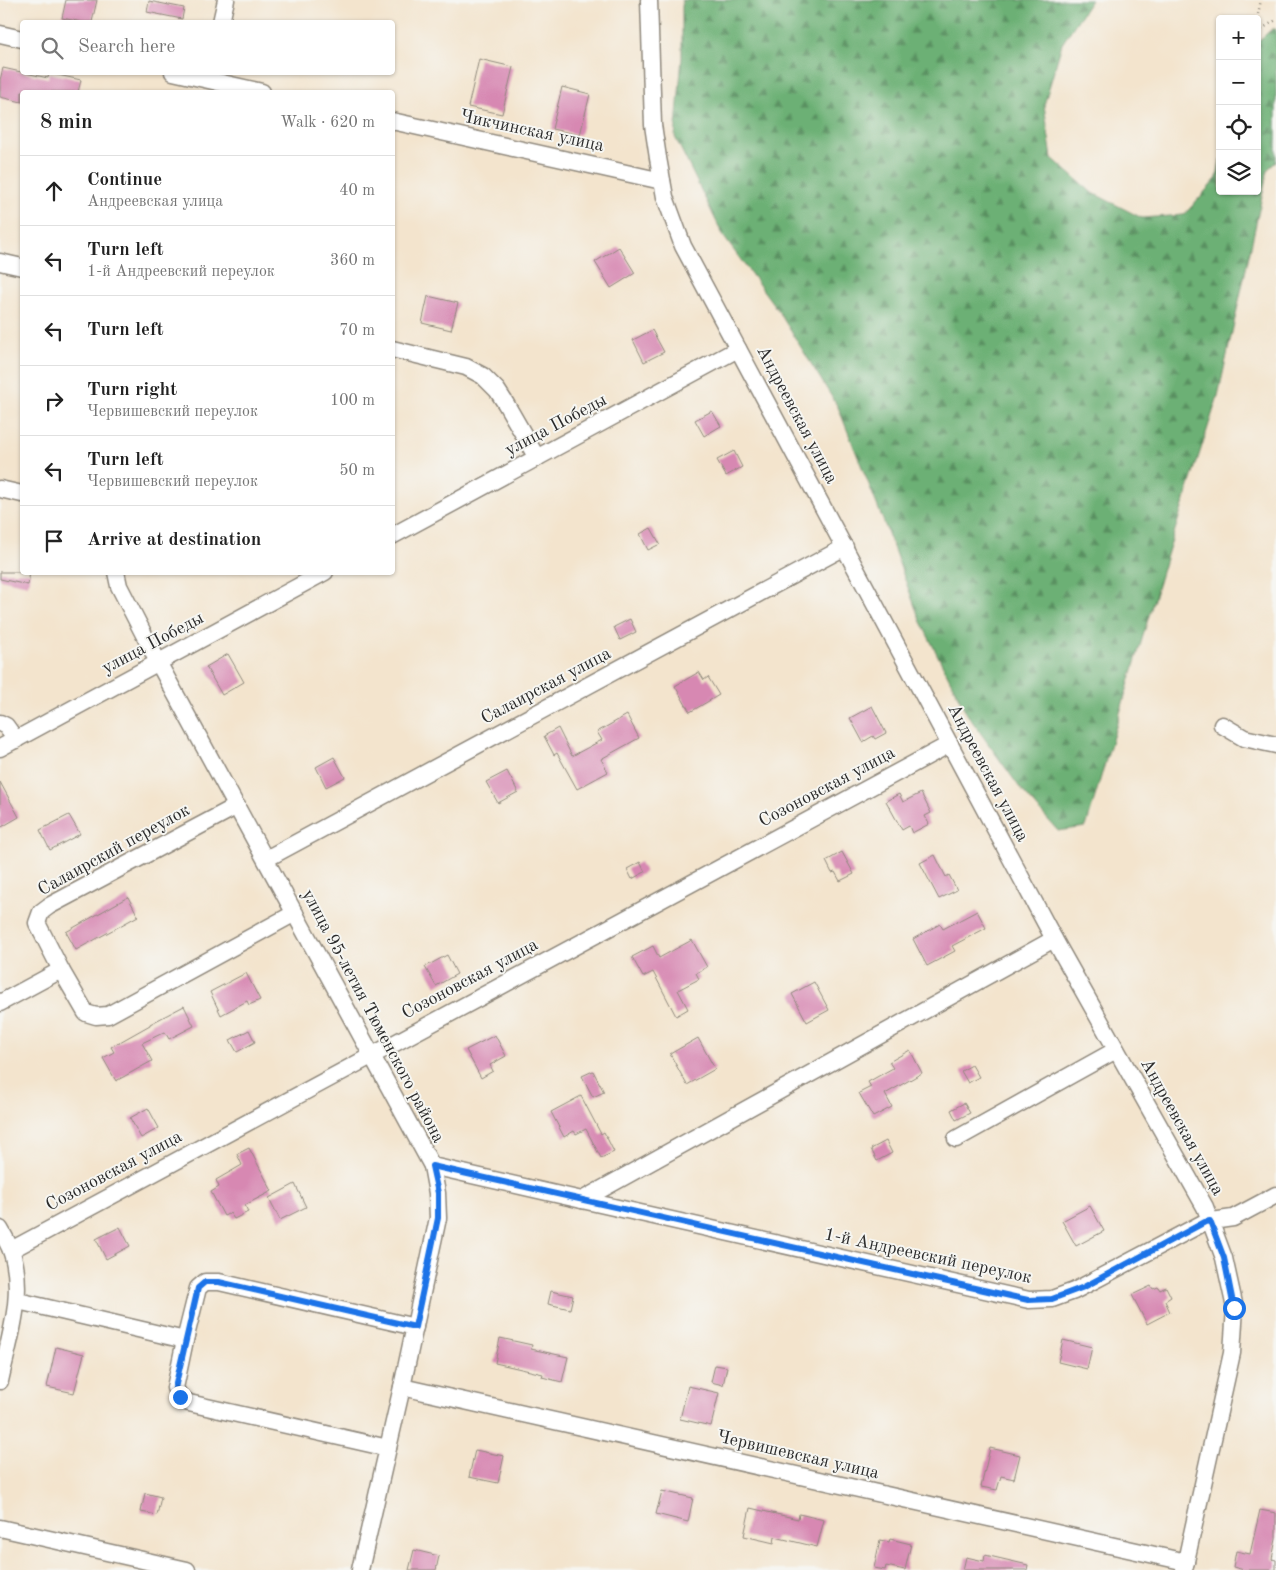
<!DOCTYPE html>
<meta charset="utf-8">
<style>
:root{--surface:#fff;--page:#f2f2f2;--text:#222;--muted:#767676;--line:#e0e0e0}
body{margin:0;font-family:"Old Standard TT",serif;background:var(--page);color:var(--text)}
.controls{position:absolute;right:15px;top:15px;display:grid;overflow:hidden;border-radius:5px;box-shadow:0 1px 4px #0004}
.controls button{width:45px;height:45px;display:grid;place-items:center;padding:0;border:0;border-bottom:1px solid var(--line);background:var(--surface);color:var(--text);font:25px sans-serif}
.stop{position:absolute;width:15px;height:15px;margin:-11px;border:4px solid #1a73e8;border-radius:50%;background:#fff}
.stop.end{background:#1a73e8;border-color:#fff;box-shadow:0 1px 5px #0008}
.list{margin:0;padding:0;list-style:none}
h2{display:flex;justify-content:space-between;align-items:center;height:65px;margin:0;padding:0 20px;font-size:21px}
h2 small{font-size:16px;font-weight:400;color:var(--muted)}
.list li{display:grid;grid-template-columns:32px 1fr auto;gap:15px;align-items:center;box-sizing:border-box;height:70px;padding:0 20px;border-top:1px solid var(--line)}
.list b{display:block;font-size:19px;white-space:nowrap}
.list p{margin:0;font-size:16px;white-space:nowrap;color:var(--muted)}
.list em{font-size:16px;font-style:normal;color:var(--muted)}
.icon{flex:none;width:28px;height:28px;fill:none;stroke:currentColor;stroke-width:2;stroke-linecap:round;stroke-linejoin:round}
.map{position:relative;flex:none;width:1276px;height:1570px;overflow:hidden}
.search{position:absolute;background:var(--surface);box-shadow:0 1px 4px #0004;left:20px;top:20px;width:375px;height:55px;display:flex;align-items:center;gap:12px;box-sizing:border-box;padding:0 18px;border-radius:5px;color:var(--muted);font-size:19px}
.panel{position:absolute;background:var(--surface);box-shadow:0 1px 4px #0004;left:20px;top:90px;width:375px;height:485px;border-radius:5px}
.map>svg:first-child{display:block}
.forest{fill:url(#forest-firs);stroke:#4c6e50}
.building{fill:#d788b2}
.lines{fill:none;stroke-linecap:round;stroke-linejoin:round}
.street-casing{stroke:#8f887c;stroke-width:19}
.path{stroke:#8f887c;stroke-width:2.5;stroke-dasharray:1 4;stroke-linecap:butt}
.street{stroke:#fff;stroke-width:16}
.route{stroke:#1a73e8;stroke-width:6}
.labels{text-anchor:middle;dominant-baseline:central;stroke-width:4;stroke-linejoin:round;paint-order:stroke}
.street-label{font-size:18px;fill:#2b2b2b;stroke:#f6f6f2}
</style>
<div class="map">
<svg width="1276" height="1570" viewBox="0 0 1276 1570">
<defs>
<pattern id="forest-firs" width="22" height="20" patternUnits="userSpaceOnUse" patternTransform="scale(1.25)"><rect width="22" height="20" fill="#6cb075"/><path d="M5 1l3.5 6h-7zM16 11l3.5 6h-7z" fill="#598f60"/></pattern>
</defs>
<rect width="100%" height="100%" fill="#f6f6f2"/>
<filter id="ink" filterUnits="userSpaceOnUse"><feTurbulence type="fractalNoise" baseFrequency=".02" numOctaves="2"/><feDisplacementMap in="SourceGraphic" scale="10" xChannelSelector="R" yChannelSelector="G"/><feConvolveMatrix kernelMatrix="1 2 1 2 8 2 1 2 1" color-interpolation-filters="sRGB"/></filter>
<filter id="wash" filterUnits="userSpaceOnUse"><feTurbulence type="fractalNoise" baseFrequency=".0096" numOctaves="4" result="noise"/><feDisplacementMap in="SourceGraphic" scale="20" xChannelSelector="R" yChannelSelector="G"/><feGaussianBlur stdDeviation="1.12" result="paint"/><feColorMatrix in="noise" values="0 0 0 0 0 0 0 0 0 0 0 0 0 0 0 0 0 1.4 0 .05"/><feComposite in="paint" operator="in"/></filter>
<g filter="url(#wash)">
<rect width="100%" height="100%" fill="#f3e4cd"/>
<path class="forest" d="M682,0H1091L1062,44L1044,105L1052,158L1091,192L1142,218L1184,215L1217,178L1220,160V191H1257V42L1272,29H1276V162L1268,169L1218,396L1168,552L1086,827L1058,831L1020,788L967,714L920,620L883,520L838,407L779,312L724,237L675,137L682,58Z"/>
<g id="blocks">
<g class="building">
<path d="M66,0H97L92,22H82L62,18Z"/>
<path d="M149,1L184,8L182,19L147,12Z"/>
<path d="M479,59L513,67L502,114L468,107Z"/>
<path d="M3,68L48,78L49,73L81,80L78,92H22V102L0,97V80Z"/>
<path d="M562,87L590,94L580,135L552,129Z"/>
<path d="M619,247L635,273L611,288L595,262Z"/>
<path d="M428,296L458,303L451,330L422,323Z"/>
<path d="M652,330L664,352L644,362L633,340Z"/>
<path d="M712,411L721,426L704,436L695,420Z"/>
<path d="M734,451L742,467L726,476L717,460Z"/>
<path d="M651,528L660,544L648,550L640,534Z"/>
<path d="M0,572H30L28,585L0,579Z"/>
<path d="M630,619L636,632L620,640L614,627Z"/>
<path d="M228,654L244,682L222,695L206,667Z"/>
<path d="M699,672L704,680L708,677L719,695L690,712L675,686Z"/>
<path d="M872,706L886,733L875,739L873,736L863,742L850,718Z"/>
<path d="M627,715L639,738L601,759L608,772L577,789L557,753L554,755L544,736L558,728L572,756L602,740L597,732Z"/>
<path d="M334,757L345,777L326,787L316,767Z"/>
<path d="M507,771L518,792L498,803L486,782Z"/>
<path d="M0,782L19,817L0,828Z"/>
<path d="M921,793L931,813L925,816L929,824L912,833L909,826L902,830L886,801L899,794L903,802Z"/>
<path d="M69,815L80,834L50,850L40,830Z"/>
<path d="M842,852L854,874L840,881L835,872L832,873L826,861Z"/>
<path d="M935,855L946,877L949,875L957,890L939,899L920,863Z"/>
<path d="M640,862L645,872L632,879L627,869Z"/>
<path d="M128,897L138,916L76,950L66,932Z"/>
<path d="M977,911L986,928L952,946L955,951L927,966L913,939L940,924L943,929Z"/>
<path d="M692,940L707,967L696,973L699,979L678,990L688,1009L676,1016L653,972L643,977L632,957L653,946L659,958Z"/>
<path d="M447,955L457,974L436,986L425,967Z"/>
<path d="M246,973L260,1000L249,1005L247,1001L221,1015L210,992Z"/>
<path d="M814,982L829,1010L807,1022L792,994Z"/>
<path d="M184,1006L194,1026L169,1039L165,1032L142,1043L152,1061L116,1081L103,1058L114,1052L111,1047L150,1025V1024Z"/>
<path d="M249,1030L255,1042L237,1052L230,1040Z"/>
<path d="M495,1035L506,1056L490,1065L493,1071L481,1078L466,1050Z"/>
<path d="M698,1038L715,1069L687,1085L670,1054Z"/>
<path d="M910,1050L922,1073L885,1094L892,1107L873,1117L859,1093L871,1087L868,1082L893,1068L889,1062Z"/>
<path d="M972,1065L979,1077L968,1083L961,1071Z"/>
<path d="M593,1071L604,1092L593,1097L582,1076Z"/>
<path d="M581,1096L601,1134L604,1132L614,1152L601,1158L586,1129L576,1134L574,1131L564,1137L551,1112Z"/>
<path d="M964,1103L970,1113L956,1120L951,1110Z"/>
<path d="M148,1108L159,1128L141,1138L130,1118Z"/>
<path d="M886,1141L892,1153L877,1161L871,1149Z"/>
<path d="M249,1148L272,1191L245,1205L248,1212L234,1219L230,1213L224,1216L211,1192L219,1187L216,1180L242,1165L237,1154Z"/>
<path d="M295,1184L306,1207L280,1220L269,1198Z"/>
<path d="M1090,1206L1104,1231L1076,1246L1062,1221Z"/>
<path d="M120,1227L130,1246L106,1259L96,1239Z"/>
<path d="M1151,1286L1153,1289L1158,1287L1160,1290L1166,1287L1171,1297L1165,1301L1170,1312L1147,1324L1132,1295Z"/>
<path d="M551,1291L573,1296L570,1309L548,1304Z"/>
<path d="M500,1338L532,1345L531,1349L568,1357L562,1382L542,1377L543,1374L495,1363Z"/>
<path d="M1063,1340L1092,1347L1087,1369L1058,1362Z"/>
<path d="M56,1347L84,1354L74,1393L47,1387Z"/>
<path d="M715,1365L727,1367L723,1385L711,1382Z"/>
<path d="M688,1386L719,1393L711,1426L680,1419Z"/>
<path d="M990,1448L1020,1455L1014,1479L1001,1476L997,1490L981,1487Z"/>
<path d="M475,1450L504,1456L498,1483L469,1477Z"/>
<path d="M662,1491L693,1498L688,1522L656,1514Z"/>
<path d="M145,1493L161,1497L157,1515L141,1512Z"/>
<path d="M750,1508L798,1519L799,1514L824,1520L817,1547L775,1537L774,1543L744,1536Z"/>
<path d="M1260,1510L1276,1513V1539L1272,1559L1276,1560V1570H1244L1233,1567L1236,1551L1250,1554Z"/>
<path d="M890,1539L911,1544L905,1570L886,1566L885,1570L874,1568L880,1540L889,1542Z"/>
<path d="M414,1550L439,1556L436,1570H409Z"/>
<path d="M985,1555L1028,1565L1027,1570H963L966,1557L984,1561Z"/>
</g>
</g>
</g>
<g filter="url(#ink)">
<use href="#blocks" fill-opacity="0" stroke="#8f887c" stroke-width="1"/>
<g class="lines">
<defs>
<g id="street">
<path d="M649,0L653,125L658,158L665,197L683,246L1054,939L1205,1207L1224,1258L1235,1308L1232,1353L1184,1570"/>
<path d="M221,22L226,0"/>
<path d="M0,34L22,39"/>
<path d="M173,72L262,92"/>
<path d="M392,121L662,181"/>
<path d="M0,262L22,267"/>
<path d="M392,349L466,367L483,376L497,390L506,404L537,458"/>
<path d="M0,489L22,494"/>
<path d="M392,536L738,349"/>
<path d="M116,572L119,586L158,662L432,1166L437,1193L438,1218L402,1387L360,1570"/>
<path d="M0,723L6,726L16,740"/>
<path d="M1222,725L1244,738L1276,745"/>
<path d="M0,748L325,572"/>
<path d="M266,859L845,547"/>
<path d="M61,970L86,1013L96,1016L108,1015L295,913"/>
<path d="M0,1003L61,970L37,923L41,912L49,906L237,806"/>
<path d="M956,1139L1116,1050"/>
<path d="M432,1166L582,1200L1054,939"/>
<path d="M582,1200L1029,1300L1052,1299L1074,1291L1205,1222L1233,1218L1276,1195"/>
<path d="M0,1229C4,1236 8,1243 11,1250C26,1293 9,1339 0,1381"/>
<path d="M11,1250L950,744"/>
<path d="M18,1301L185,1340L198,1288L205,1282H219L415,1327"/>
<path d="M185,1340L175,1388L180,1397L189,1403L388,1448"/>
<path d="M402,1387L1186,1562"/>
<path d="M0,1528L187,1570"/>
</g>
</defs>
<use href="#street" class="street-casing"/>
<g class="path">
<path d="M1257,19L1261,0"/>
<path d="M1257,32L1276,20"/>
</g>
<use href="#street" class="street"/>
</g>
</g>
<g class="lines" filter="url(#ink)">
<path class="route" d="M180,1397L175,1388L198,1288L205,1282H219L415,1327L438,1218V1193L432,1166L1028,1300L1052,1299L1084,1287L1205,1222L1210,1221L1224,1258L1234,1308"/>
</g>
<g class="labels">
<g class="street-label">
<text transform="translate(532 131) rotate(12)">Чикчинская улица</text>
<text transform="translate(797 415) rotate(62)">Андреевская улица</text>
<text transform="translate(556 425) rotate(-28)">улица Победы</text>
<text transform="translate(153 643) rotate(-28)">улица Победы</text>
<text transform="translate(546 686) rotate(-28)">Салаирская улица</text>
<text transform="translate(988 773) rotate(62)">Андреевская улица</text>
<text transform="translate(827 787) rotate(-28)">Созоновская улица</text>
<text transform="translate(114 850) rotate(-29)">Салаирский переулок</text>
<text transform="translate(470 979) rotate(-28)">Созоновская улица</text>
<text transform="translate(373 1016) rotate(62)">улица 95-летия Тюменского района</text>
<text transform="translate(1182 1127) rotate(61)">Андреевская улица</text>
<text transform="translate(114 1171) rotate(-28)">Созоновская улица</text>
<text transform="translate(928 1256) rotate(12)">1-й Андреевский переулок</text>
<text transform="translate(798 1455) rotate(13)">Червишевская улица</text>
</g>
</g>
</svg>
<div class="controls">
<button>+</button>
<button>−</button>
<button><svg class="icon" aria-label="locate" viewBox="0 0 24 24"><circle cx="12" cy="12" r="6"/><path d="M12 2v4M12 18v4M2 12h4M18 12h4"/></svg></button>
<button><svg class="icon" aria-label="layers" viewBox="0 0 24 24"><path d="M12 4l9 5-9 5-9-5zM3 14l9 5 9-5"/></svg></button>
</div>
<div class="stop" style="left:1234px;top:1308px"></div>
<div class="stop end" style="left:180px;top:1397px"></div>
<div class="search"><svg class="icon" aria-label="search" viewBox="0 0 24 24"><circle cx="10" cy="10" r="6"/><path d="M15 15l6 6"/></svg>Search here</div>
<section class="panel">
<h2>8 min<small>Walk · 620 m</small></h2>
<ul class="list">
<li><svg class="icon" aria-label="ahead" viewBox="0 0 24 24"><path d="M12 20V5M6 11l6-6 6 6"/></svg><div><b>Continue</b><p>Андреевская улица</p></div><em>40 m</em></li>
<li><svg class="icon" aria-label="left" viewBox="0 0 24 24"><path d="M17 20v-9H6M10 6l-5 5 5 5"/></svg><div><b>Turn left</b><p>1-й Андреевский переулок</p></div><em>360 m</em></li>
<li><svg class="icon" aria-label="left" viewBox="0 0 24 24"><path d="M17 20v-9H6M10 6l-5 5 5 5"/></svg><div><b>Turn left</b></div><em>70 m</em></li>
<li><svg class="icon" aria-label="right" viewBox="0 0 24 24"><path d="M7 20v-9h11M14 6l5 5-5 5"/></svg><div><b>Turn right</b><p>Червишевский переулок</p></div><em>100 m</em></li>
<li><svg class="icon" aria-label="left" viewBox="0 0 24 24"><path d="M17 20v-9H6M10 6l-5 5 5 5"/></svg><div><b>Turn left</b><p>Червишевский переулок</p></div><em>50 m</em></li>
<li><svg class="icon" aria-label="arrive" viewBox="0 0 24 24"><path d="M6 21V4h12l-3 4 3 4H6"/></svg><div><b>Arrive at destination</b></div></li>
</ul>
</section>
</div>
